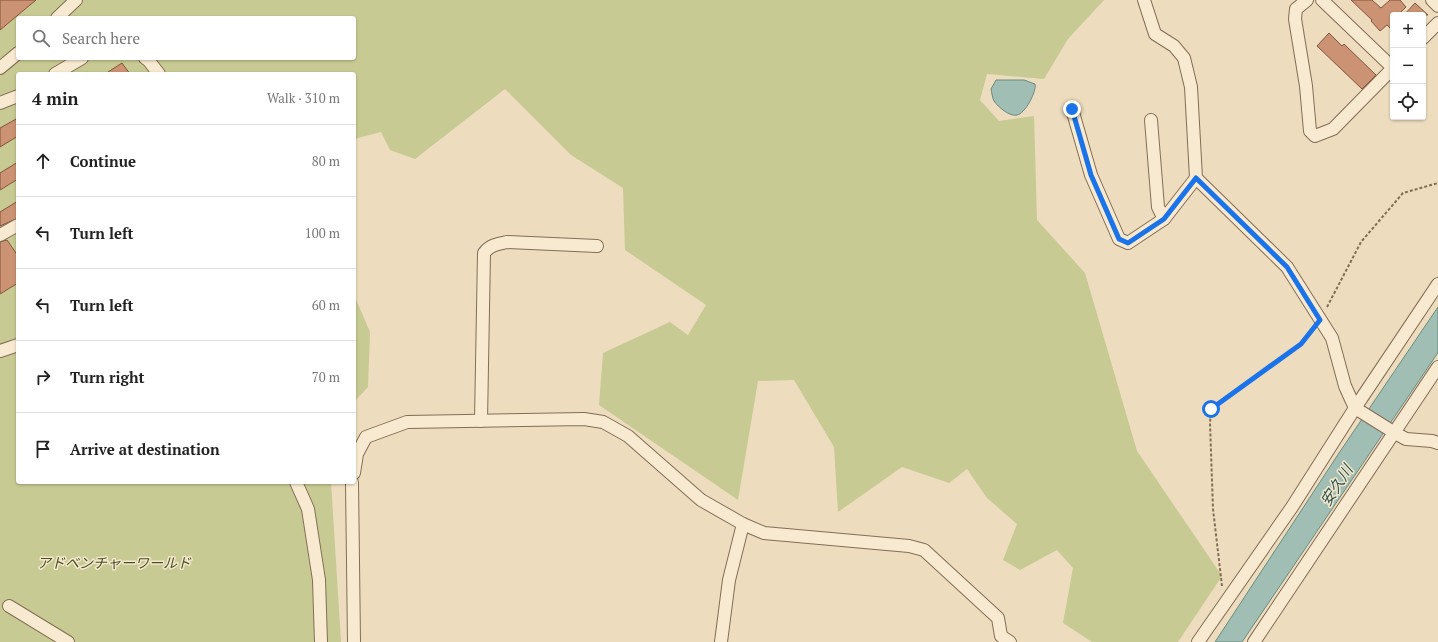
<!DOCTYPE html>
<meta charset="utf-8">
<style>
:root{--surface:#fff;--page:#f2f2f2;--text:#222;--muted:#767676;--line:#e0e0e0}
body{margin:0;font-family:"PT Serif","Noto Sans JP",serif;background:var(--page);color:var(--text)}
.controls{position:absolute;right:12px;top:12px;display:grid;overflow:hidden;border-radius:4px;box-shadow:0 1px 3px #0004}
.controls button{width:36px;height:36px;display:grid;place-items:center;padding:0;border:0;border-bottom:1px solid var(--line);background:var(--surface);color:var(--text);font:20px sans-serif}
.stop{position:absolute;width:12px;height:12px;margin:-9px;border:3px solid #1a73e8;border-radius:50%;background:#fff}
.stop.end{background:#1a73e8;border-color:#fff;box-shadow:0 1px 4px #0008}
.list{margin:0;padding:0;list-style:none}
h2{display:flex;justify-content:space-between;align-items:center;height:52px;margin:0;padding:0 16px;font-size:17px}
h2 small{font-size:13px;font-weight:400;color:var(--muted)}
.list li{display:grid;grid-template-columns:26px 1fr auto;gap:12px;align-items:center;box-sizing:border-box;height:72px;padding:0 16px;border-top:1px solid var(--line)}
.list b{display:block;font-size:15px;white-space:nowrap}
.list em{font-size:13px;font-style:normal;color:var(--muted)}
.icon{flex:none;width:22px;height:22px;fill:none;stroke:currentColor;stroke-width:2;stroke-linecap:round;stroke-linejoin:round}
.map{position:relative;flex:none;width:1438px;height:642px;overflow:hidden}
.search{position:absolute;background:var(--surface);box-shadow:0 1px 3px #0004;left:16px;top:16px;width:340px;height:44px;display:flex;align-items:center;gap:10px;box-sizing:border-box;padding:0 14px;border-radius:4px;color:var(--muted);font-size:15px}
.panel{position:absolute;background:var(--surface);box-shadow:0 1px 3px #0004;left:16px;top:72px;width:340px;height:412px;border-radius:4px}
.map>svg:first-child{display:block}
.green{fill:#c7ca92;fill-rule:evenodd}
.water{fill:#a1beb4;stroke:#698b81}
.building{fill:#cb9373;stroke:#83553d}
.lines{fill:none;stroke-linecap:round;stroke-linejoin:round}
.minor-casing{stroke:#846d57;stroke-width:14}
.path{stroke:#846d57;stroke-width:2;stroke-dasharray:3 2;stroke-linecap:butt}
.minor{stroke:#f8ead0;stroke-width:12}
.route{stroke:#1a73e8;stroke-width:5}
.labels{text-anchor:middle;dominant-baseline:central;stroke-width:3;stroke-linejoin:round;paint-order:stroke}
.park-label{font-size:14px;font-style:italic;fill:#475022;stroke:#f5e7cd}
.water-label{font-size:15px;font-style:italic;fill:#2a544f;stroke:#f5e7cd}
</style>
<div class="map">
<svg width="1438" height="642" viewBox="0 0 1438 642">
<rect width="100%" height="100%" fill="#eddcbd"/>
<g class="green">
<path d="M0,0H1104L1068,39L1044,79L987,74L980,100L999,121L1034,116L1037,220L1085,273L1137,451L1222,576L1178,642H1092L1063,623L1073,568L1057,550L1020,570L1003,560L1017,524L987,498L967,469L949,483L902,467L838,512L834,447L794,380L758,381L738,500L599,405L603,353L670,322L688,335L706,305L625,250L623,188L571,155L505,89L415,159L390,150L381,132L354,139V74H18V482H331L341,642H0ZM18,18H354V58H18Z"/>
<path d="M354,295L370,332L368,387L354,402Z"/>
</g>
<g class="water">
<path d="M996,80H1024L1035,84C1037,91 1025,114 1017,115C1010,117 998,107 994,101C992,97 992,93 991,89Z"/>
<path d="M1438,307V352L1437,354L1242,642H1215L1339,453Z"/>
</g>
<g class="building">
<path d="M0,0H36L0,30Z"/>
<path d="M1351,0H1372L1381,8L1390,0H1400L1406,7L1398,15H1393V31L1387,25L1380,31L1371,21L1372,20Z"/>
<path d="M1415,3L1428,15H1404Z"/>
<path d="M1329,33L1342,46L1344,44L1376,75L1362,89L1317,46Z"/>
<path d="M122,63L130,74H105Z"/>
<path d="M18,118V136L0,147V128Z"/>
<path d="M18,162V179L0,190V173Z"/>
<path d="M18,201V218L0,226V212Z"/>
<path d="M7,240L18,256V283L0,294V242Z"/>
</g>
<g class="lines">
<defs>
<g id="minor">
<path d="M1144,0L1155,34L1174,46L1184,58L1191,87L1196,178"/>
<path d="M1307,0L1296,9L1295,19L1306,86L1310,131L1315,136L1333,129L1393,68"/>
<path d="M1322,0L1393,68"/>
<path d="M1432,0L1438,6"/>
<path d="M57,18L76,0"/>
<path d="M1423,38L1438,23"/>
<path d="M145,58L149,61L159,74"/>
<path d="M0,68L18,53"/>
<path d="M55,74L82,58"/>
<path d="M0,103L18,96"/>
<path d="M1072,109L1091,175L1119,239L1128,243L1164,219L1196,178L1287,267L1332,338L1345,386L1355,408L1395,433L1406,439L1432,441L1438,443"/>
<path d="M1151,120L1158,207L1164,219"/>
<path d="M0,235L18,225"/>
<path d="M0,351L18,345"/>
<path d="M481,421L484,253C490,245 497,244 507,242L597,246"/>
<path d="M354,473L357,454L366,437L407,422L584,419L603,422L628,436L701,500L743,524L764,533L909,546L924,550L998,618L1001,636L1010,642"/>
<path d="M296,482L308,509L319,580L321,642"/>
<path d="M352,482L354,642"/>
<path d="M9,606L68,642"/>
<path d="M721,642L729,580L743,524"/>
<path d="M1198,642L1292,507L1355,408L1438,284"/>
<path d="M1254,642L1438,367"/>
</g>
</defs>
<use href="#minor" class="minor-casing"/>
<g class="path">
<path d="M1327,307L1361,242L1403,193L1438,183"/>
<path d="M1222,586L1213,509L1210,423L1211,409L1301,345L1313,329"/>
</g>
<use href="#minor" class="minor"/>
</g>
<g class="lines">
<path class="route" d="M1072,109L1091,175L1119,239L1128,243L1164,219L1196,178L1287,267L1320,320L1301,344L1211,409"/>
</g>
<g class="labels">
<g class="park-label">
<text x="114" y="562">アドベンチャーワールド</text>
</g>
<g class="water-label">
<text transform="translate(1336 485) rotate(-57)">安久川</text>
</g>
</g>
</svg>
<div class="controls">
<button>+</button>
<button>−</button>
<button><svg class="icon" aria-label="locate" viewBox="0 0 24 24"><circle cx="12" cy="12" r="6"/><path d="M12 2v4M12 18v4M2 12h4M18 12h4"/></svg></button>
</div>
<div class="stop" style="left:1211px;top:409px"></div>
<div class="stop end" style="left:1072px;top:109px"></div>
<div class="search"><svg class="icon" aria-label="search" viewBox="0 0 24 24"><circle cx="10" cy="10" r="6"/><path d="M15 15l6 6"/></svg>Search here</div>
<section class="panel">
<h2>4 min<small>Walk · 310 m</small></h2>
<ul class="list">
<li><svg class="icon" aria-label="ahead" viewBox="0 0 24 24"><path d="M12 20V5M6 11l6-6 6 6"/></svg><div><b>Continue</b></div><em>80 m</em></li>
<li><svg class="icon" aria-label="left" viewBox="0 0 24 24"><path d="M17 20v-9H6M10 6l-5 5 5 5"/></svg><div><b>Turn left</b></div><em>100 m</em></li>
<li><svg class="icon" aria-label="left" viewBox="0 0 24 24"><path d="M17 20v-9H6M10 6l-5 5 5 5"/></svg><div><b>Turn left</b></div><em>60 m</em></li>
<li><svg class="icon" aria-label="right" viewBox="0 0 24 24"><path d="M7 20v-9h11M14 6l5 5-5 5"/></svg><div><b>Turn right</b></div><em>70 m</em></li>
<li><svg class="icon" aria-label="arrive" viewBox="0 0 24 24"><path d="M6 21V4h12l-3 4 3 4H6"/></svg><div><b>Arrive at destination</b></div></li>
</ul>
</section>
</div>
